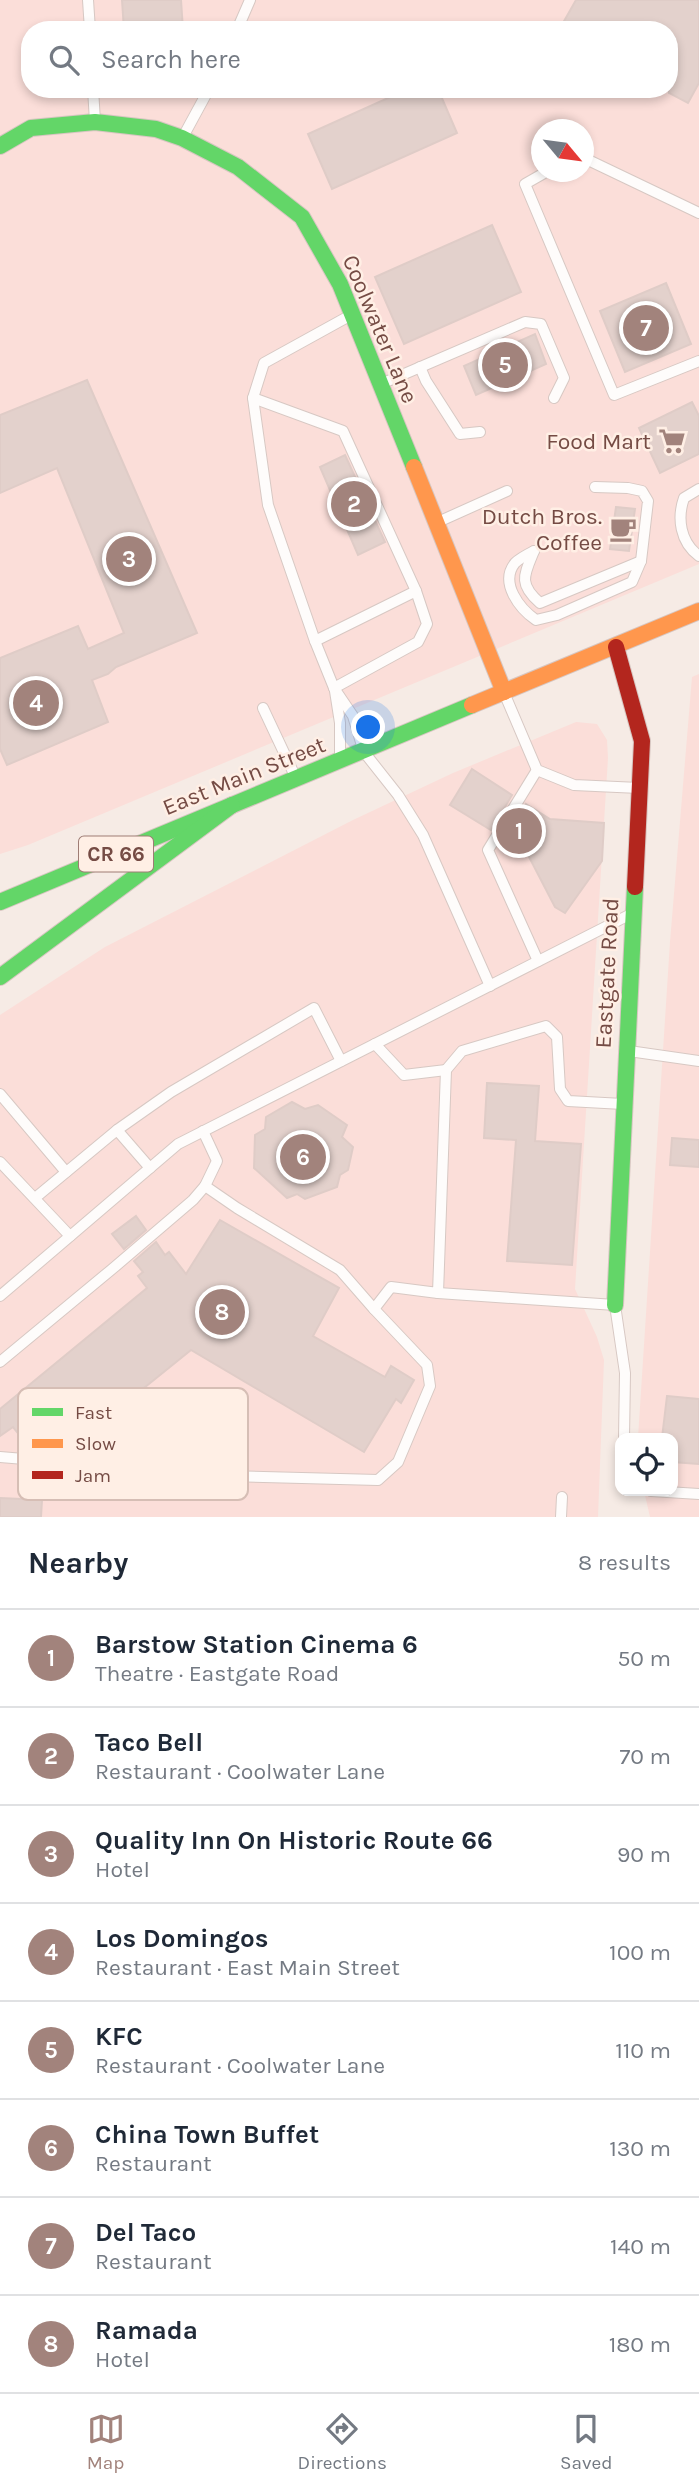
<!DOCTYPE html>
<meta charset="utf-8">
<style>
:root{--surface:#fff;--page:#f6f6f7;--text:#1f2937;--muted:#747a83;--line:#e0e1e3;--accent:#a2837c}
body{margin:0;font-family:Karla,sans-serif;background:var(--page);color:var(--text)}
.controls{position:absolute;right:21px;bottom:21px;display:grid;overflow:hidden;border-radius:14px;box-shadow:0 4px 10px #0003}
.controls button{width:63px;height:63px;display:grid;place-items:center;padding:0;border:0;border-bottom:2px solid var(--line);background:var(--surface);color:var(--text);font:35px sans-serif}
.compass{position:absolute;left:531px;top:119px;width:63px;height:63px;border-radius:50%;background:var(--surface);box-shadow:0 4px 10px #0003;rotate:119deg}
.you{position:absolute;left:369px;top:728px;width:24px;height:24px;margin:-18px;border:5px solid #fff;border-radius:50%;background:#1a73e8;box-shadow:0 0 0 10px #1a73e833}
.badge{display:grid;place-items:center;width:46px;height:46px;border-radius:50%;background:var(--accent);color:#fff;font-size:23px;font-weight:700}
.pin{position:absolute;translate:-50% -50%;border:4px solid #fff;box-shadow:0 2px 7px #0006}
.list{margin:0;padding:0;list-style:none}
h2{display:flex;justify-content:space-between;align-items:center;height:91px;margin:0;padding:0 28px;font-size:30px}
h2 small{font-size:23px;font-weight:400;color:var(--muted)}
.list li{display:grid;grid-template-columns:46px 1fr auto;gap:21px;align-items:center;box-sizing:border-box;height:98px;padding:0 28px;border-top:2px solid var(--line)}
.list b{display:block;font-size:26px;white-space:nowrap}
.list p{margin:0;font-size:23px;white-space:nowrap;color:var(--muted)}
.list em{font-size:23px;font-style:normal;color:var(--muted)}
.icon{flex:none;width:38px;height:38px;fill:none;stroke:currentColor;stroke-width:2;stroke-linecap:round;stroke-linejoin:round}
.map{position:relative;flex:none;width:699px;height:1517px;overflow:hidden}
.search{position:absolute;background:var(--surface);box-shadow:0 4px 10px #0003;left:21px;right:21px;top:21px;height:77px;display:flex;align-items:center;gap:18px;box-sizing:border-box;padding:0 24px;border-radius:28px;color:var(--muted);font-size:26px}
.sheet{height:875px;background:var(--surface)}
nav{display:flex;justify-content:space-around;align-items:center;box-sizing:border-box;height:98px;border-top:2px solid var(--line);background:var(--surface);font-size:19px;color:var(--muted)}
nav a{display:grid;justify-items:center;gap:4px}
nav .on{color:var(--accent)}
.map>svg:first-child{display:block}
.commercial{fill:#fbded9;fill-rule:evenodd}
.building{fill:#e3d1cc;stroke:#dfccc7;stroke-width:2}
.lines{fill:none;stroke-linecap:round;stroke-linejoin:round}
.lane-casing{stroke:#d7c8c3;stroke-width:12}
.fast-casing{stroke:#d7c6c1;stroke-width:18}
.slow-casing{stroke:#d7c6c1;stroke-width:18}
.jam-casing{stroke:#d7c6c1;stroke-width:18}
.lane{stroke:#fefcfb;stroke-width:10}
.fast{stroke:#63d668;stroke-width:16}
.slow{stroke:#ff974d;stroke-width:16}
.jam{stroke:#b3261e;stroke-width:16}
.labels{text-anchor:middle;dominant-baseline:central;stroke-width:5;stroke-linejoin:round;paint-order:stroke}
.shield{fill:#ffefe5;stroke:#9e7c74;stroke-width:2}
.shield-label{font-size:21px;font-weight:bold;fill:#754b44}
.street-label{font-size:23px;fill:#754b44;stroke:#ffefe5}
.poi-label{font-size:23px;fill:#754b44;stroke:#ffefe5;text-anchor:end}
.key{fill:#ffefe5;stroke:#d6beb5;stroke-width:2}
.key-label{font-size:19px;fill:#754b44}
</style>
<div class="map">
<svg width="699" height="1517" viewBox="0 0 699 1517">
<rect width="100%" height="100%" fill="#f6ebe5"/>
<g class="commercial">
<path d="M0,0H699V564L28,845L0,854ZM30,30H669V89H30ZM542,130H584V172H542Z"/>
<path d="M699,674V1517H650L644,1491H673V1438H638L670,942L692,677Z"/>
<path d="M576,722L597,724L607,740L608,758L575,1289L597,1337L604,1360L598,1517H0V1015L105,947L353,820L453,773Z"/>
</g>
<g class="building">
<path d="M122,0H181L183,30H124Z"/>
<path d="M576,0H699V83L688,103L669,93V30H559Z"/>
<path d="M408,89H438L457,133L332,189L308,134Z"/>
<path d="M492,225L521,292L404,344L375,277Z"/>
<path d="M666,283L691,344L625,372L600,311Z"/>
<path d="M535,334L546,364L476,395L464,366Z"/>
<path d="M87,380L197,633L116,667L108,674L92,680L108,722L7,765L0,749V658L78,626L88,649L124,633L57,468L0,493V415Z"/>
<path d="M692,402L699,416V454L660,473L639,428Z"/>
<path d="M345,455L385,542L358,555L320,467Z"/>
<path d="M616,507L635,509L629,551L610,549Z"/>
<path d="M472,769L512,795L491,830L450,805Z"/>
<path d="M526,804L550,819L604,823L602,861L565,913L555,907L527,853L504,839Z"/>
<path d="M487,1083L539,1086L535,1141L581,1144L572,1265L507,1261L516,1140L484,1138Z"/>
<path d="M292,1102L305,1109L318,1105L347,1125L342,1137L353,1147L348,1170L340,1175L337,1187L305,1199L297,1194L287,1198L254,1168L255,1135L265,1129L266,1117Z"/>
<path d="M672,1138L699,1140V1167L670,1165Z"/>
<path d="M136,1216L146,1230L124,1249L112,1234Z"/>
<path d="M220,1220L339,1288L313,1336L385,1377L391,1366L414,1380L401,1403L396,1399L364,1452L191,1350L82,1438L79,1433L68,1442L53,1422L26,1443L13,1427L0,1436V1409L147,1288L138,1276L143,1272L134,1261L156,1242L165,1255L169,1252L186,1274Z"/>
<path d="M667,1396L699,1399V1464L673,1462V1438H662Z"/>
<path d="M0,1498L42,1500L41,1517H0Z"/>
</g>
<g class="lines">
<defs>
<g id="lane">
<path d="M88,0L90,30"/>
<path d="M237,30L250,0"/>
<path d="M93,89L95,121"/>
<path d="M184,135L209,89"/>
<path d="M584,158L699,213"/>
<path d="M546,172L525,184L614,395L699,361"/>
<path d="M351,315L264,363L253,398L268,505L315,641L334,688L353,716L364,752L398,795L423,835L490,986"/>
<path d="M420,367L426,381L460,434L480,432"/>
<path d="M381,384L525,322L541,324L564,378L554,398"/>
<path d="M253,398L343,431L416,591L427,624L418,642L334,688"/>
<path d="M699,489L684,498C677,518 680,542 699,556"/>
<path d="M438,522L507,491"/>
<path d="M534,551C528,554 520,558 515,563C499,583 520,609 536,620L557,615L632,582L641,561L648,501L642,491L628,488L595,487"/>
<path d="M534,551C524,575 518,584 540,603L641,561"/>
<path d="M315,641L416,591"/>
<path d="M335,691L340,723V755"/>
<path d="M505,695L537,770L574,785L639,788"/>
<path d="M263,708L295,776"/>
<path d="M537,770L488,850L538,961"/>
<path d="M375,1044L404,1075L446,1070"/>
<path d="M629,1051L699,1061"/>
<path d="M0,1094L66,1172"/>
<path d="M117,1130L171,1092L314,1008L341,1061"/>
<path d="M203,1131L217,1161L205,1186"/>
<path d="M0,1162L70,1236"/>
<path d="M35,1198L117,1130L150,1168"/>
<path d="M438,1293L615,1305L625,1373L624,1438"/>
<path d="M0,1296L178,1144L631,914"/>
<path d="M374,1309L391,1287L438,1293L446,1070L462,1051L546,1026L557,1037L560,1089L568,1101L623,1104"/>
<path d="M0,1362L111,1270L193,1200L205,1186L237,1208L340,1270L374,1309L427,1365L430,1386L398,1462L378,1480L226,1476L0,1457"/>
<path d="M651,1491L699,1494"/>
<path d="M561,1517L562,1497"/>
</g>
<g id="fast">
<path d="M0,146L31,128L95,122L156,129L182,138L238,167L302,217L340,284L414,467"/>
<path d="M0,902L472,705"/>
<path d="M0,977L232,805"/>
<path d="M615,1305L635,887"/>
</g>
<g id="slow">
<path d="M414,467L504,692"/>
<path d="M472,705L699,611"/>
</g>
<path id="jam" d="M616,647L642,741L635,887"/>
</defs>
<use href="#lane" class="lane-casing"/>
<use href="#fast" class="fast-casing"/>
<use href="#slow" class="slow-casing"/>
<use href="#jam" class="jam-casing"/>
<use href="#lane" class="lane"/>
<use href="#fast" class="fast"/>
<use href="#slow" class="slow"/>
<use href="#jam" class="jam"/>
</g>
<defs>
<symbol id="supermarket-bare" viewBox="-9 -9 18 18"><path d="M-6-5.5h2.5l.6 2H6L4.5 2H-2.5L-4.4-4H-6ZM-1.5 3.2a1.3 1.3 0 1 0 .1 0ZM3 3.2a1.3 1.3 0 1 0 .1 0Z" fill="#a2837c" stroke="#ffefe5" stroke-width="2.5" paint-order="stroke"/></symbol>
<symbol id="cafe-bare" viewBox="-9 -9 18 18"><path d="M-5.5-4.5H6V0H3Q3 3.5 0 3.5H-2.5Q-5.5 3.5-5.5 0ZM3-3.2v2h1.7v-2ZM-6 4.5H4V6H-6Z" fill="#a2837c" stroke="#ffefe5" stroke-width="2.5" paint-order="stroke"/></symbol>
</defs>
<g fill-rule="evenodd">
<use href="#supermarket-bare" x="653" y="422" width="38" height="38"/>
<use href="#cafe-bare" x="604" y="510" width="38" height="38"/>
</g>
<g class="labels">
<rect class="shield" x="79" y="836.5" width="74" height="35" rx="5"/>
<g class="shield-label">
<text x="116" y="854">CR 66</text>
</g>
<g class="street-label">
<text transform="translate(380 329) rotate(67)">Coolwater Lane</text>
<text transform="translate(244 776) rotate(-22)">East Main Street</text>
<text transform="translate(607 973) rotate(-87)">Eastgate Road</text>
</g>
<g class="poi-label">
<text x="651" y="441">Food Mart</text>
<text x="602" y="516">Dutch Bros.<tspan x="602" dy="26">Coffee</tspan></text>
</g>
</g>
<rect x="18" y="1388" width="230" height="112" rx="10" class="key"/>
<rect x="32" y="1408" width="31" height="8" fill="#63d668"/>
<rect x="32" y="1439" width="31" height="9" fill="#ff974d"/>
<rect x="32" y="1471" width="31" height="8" fill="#b3261e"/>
<g class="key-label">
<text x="75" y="1419">Fast</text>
<text x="75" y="1450">Slow</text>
<text x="75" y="1482">Jam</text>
</g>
</svg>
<div class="controls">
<button><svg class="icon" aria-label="locate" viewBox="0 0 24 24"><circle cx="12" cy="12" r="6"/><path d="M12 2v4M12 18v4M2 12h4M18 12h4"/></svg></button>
</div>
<svg class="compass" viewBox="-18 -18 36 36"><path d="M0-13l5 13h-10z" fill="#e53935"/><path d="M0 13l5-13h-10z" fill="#747a83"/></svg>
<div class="you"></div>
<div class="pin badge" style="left:519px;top:831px">1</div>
<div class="pin badge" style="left:354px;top:504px">2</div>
<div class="pin badge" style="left:129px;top:559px">3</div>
<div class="pin badge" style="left:36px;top:703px">4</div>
<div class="pin badge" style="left:505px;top:365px">5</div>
<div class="pin badge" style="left:303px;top:1157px">6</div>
<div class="pin badge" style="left:646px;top:328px">7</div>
<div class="pin badge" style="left:222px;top:1312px">8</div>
<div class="search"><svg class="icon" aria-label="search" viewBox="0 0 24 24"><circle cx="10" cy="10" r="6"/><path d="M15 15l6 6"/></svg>Search here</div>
</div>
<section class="sheet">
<h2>Nearby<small>8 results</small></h2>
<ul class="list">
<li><span class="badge">1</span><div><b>Barstow Station Cinema 6</b><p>Theatre · Eastgate Road</p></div><em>50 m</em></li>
<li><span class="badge">2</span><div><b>Taco Bell</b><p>Restaurant · Coolwater Lane</p></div><em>70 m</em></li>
<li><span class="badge">3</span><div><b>Quality Inn On Historic Route 66</b><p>Hotel</p></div><em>90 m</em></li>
<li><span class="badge">4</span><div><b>Los Domingos</b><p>Restaurant · East Main Street</p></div><em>100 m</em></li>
<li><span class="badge">5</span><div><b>KFC</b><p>Restaurant · Coolwater Lane</p></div><em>110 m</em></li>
<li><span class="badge">6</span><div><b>China Town Buffet</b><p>Restaurant</p></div><em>130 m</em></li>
<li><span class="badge">7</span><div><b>Del Taco</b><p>Restaurant</p></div><em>140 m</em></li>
<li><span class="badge">8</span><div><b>Ramada</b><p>Hotel</p></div><em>180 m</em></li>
</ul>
</section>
<nav>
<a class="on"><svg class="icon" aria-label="map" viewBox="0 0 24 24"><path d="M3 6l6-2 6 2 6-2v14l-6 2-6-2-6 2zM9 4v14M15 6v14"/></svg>Map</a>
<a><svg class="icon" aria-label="directions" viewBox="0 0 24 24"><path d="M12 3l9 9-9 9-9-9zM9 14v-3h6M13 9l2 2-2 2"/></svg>Directions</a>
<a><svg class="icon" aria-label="saved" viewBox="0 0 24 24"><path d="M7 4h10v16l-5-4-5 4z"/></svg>Saved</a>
</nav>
